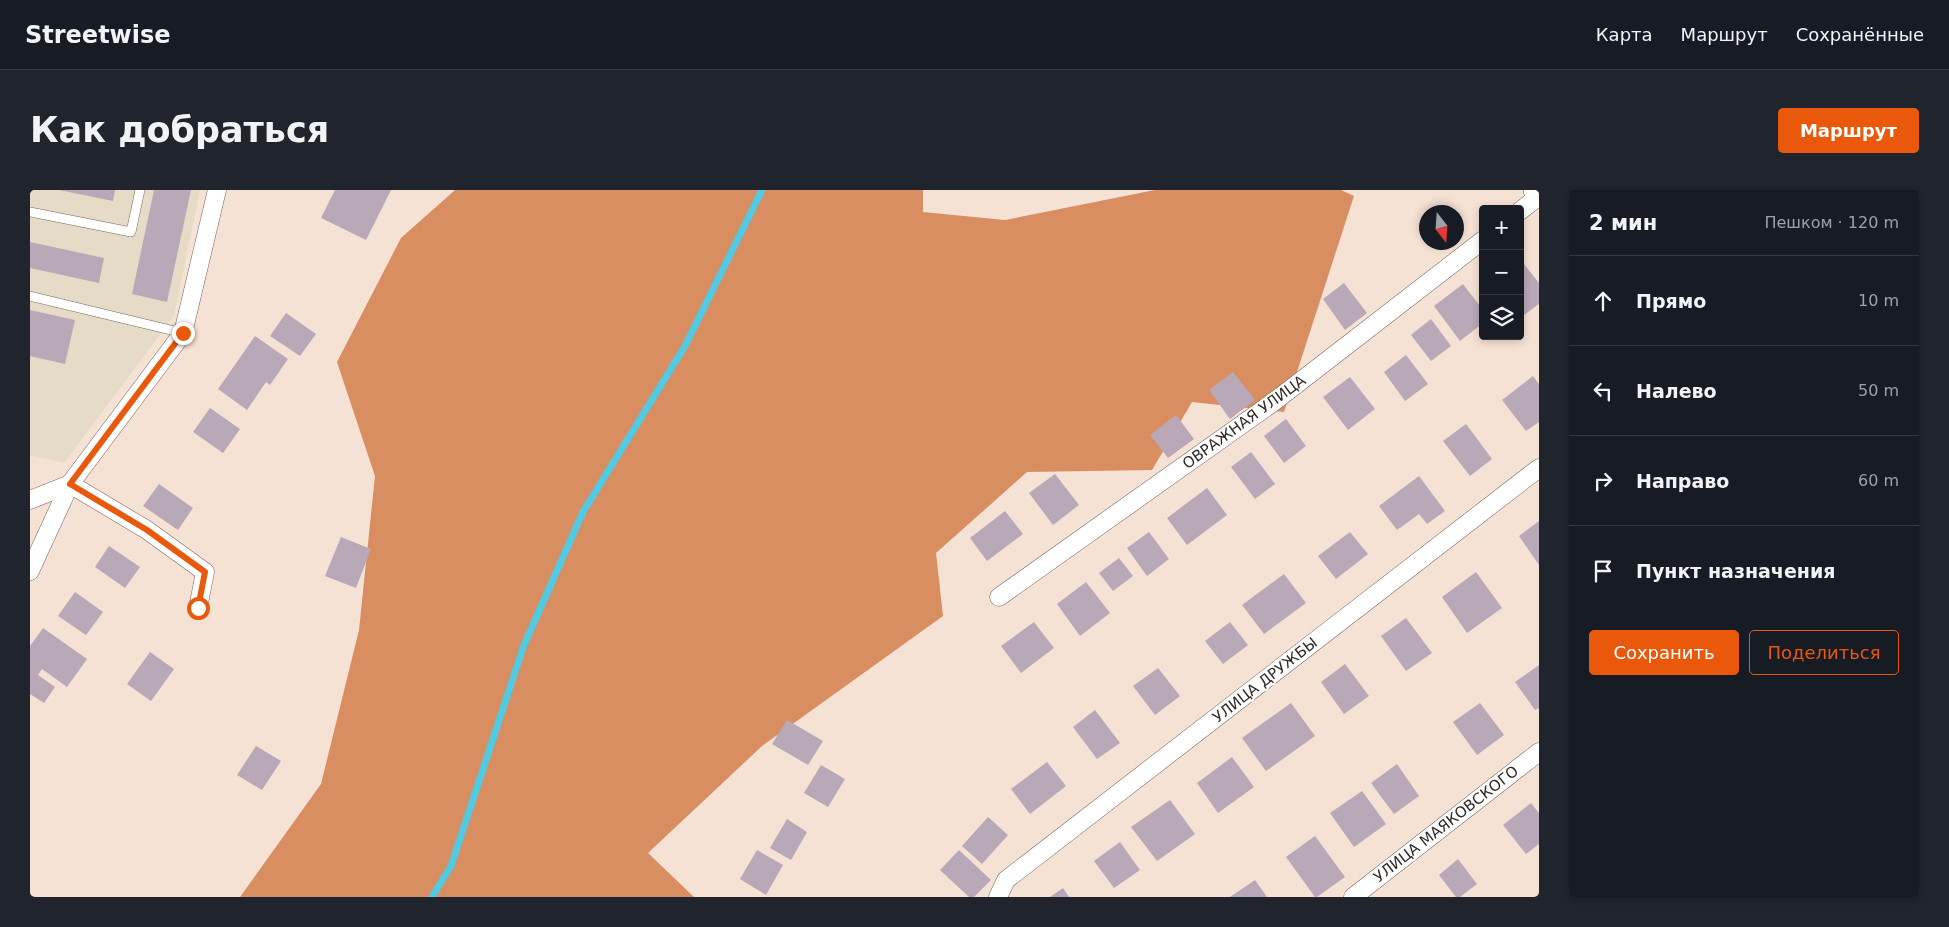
<!DOCTYPE html>
<html lang="ru">
<meta charset="utf-8">
<style>
:root{--surface:#171b24;--page:#20242c;--text:#f1f3f6;--muted:#9ea1a6;--line:#363941;--accent:#ea580c}
body{margin:0;font-family:"DejaVu Sans",sans-serif;background:var(--page);color:var(--text)}
.controls{position:absolute;right:15px;top:15px;display:grid;overflow:hidden;border-radius:5px;box-shadow:0 2px 8px #0003}
.controls button{width:45px;height:45px;display:grid;place-items:center;padding:0;border:0;border-bottom:1px solid var(--line);background:var(--surface);color:var(--text);font:25px sans-serif}
.compass{position:absolute;left:1389px;top:15px;width:45px;height:45px;border-radius:50%;background:var(--surface);box-shadow:0 2px 8px #0003;rotate:163deg}
.stop{position:absolute;width:15px;height:15px;margin:-11px;border:4px solid #ea580c;border-radius:50%;background:#fff}
.stop.end{background:#ea580c;border-color:#fff;box-shadow:0 1px 5px #0008}
.list{margin:0;padding:0;list-style:none}
h2{display:flex;justify-content:space-between;align-items:center;height:65px;margin:0;padding:0 20px;font-size:21px}
h2 small{font-size:16px;font-weight:400;color:var(--muted)}
.list li{display:grid;grid-template-columns:32px 1fr auto;gap:15px;align-items:center;box-sizing:border-box;height:90px;padding:0 20px;border-top:1px solid var(--line)}
.list b{display:block;font-size:19px;white-space:nowrap}
.list em{font-size:16px;font-style:normal;color:var(--muted)}
.actions{display:flex;gap:10px;padding:15px 20px}
.actions a{flex:1;padding:11px 0;border:1px solid var(--accent);border-radius:5px;text-align:center;font-size:18px;color:var(--accent)}
.actions .main{background:var(--accent);color:#fff}
.icon{flex:none;width:28px;height:28px;fill:none;stroke:currentColor;stroke-width:2;stroke-linecap:round;stroke-linejoin:round}
.map{position:relative;flex:none;width:1509px;height:707px;overflow:hidden;border-radius:5px}
header{display:flex;align-items:center;gap:30px;box-sizing:border-box;height:70px;padding:0 25px;background:var(--surface);border-bottom:1px solid var(--line)}
header strong{font-size:24px}
nav{display:flex;gap:28px;margin-inline-start:auto;font-size:18px}
.intro{display:flex;align-items:center;justify-content:space-between;box-sizing:border-box;height:120px;padding:0 30px}
h1{margin:0;font-size:35px}
.button{padding:12px 22px;border-radius:5px;background:var(--accent);color:#fff;font-size:18px;font-weight:700}
main{display:flex;gap:30px;padding:0 30px}
aside{flex:1;background:var(--surface);border-radius:5px;box-shadow:0 2px 8px #0003}
.map>svg:first-child{display:block}
.industrial{fill:#e6dbc6}
.forest{fill:#d98e61}
.lines{fill:none;stroke-linecap:round;stroke-linejoin:round}
.stream{stroke:#54cae2;stroke-width:7}
.building{fill:#b9a8b7}
.service-casing{stroke:#77645a;stroke-width:10}
.minor-casing{stroke:#77645a;stroke-width:19}
.secondary-casing{stroke:#77645a;stroke-width:26}
.service{stroke:#fff;stroke-width:9}
.minor{stroke:#fff;stroke-width:18}
.secondary{stroke:#fff;stroke-width:25}
.route{stroke:#ea580c;stroke-width:6}
.labels{text-anchor:middle;dominant-baseline:central;stroke-width:4;stroke-linejoin:round;paint-order:stroke}
.street-label{font-size:15px;fill:#312925;stroke:#fff}
</style>
<header>
<strong>Streetwise</strong>
<nav><a>Карта</a><a>Маршрут</a><a>Сохранённые</a></nav>
</header>
<div class="intro"><h1>Как добраться</h1><a class="button">Маршрут</a></div>
<main>
<div class="map">
<svg width="1509" height="707" viewBox="0 0 1509 707">
<rect width="100%" height="100%" fill="#f6e1d5"/>
<path class="industrial" d="M0,0H170L144,126L34,273L0,265Z"/>
<path class="forest" d="M425,0H893V22L975,30L1125,0H1311L1324,6L1254,222L1162,212L1122,280L997,282L906,363L913,426L732,556L618,663L664,707H210L291,594L329,440L345,286L307,172L371,48Z"/>
<g class="lines">
<path class="stream" d="M402,707L421,676L494,455L553,322L655,156L732,0"/>
</g>
<g class="building">
<path d="M29,0H85L83,11Z"/>
<path d="M124,0H161L137,112L102,104Z"/>
<path d="M305,0H361L336,50L291,28Z"/>
<path d="M0,52L74,68L69,93L0,78Z"/>
<path d="M1494,74L1509,93V114L1490,128V76Z"/>
<path d="M1314,93L1337,123L1315,140L1293,109Z"/>
<path d="M1433,94L1453,120V133L1430,151L1404,116Z"/>
<path d="M0,120L45,130L35,174L0,166Z"/>
<path d="M256,123L286,144L270,166L240,146Z"/>
<path d="M1401,129L1421,156L1401,171L1381,145Z"/>
<path d="M225,146L258,169L240,195L236,192L217,220L188,199Z"/>
<path d="M1376,165L1398,194L1375,211L1354,182Z"/>
<path d="M1203,182L1225,210L1200,229L1179,200Z"/>
<path d="M1503,186L1509,194V232L1496,241L1472,210Z"/>
<path d="M1320,187L1345,219L1318,240L1293,207Z"/>
<path d="M180,218L210,239L193,263L163,242Z"/>
<path d="M1146,225L1164,249L1138,268L1120,245Z"/>
<path d="M1256,229L1276,256L1254,273L1234,246Z"/>
<path d="M1436,234L1462,269L1440,286L1413,251Z"/>
<path d="M1221,262L1245,294L1225,309L1201,277Z"/>
<path d="M1025,284L1049,315L1023,335L999,303Z"/>
<path d="M1389,286L1415,321L1397,334L1389,324L1367,340L1349,316Z"/>
<path d="M129,294L163,318L148,340L113,316Z"/>
<path d="M1177,298L1197,325L1157,355L1137,328Z"/>
<path d="M975,321L993,344L957,371L940,348Z"/>
<path d="M1509,331V375L1489,346Z"/>
<path d="M1119,342L1139,369L1117,386L1097,358Z"/>
<path d="M1320,342L1338,364L1306,389L1288,366Z"/>
<path d="M311,347L341,359L326,398L295,386Z"/>
<path d="M79,356L110,377L95,398L65,377Z"/>
<path d="M1089,368L1103,386L1083,401L1069,383Z"/>
<path d="M1446,382L1472,418L1437,443L1412,407Z"/>
<path d="M1254,384L1276,413L1234,444L1212,415Z"/>
<path d="M1056,392L1080,423L1050,446L1027,414Z"/>
<path d="M45,402L73,422L56,445L28,426Z"/>
<path d="M1376,428L1402,463L1376,481L1351,446Z"/>
<path d="M1004,432L1024,458L991,483L971,456Z"/>
<path d="M1200,432L1218,455L1193,474L1175,451Z"/>
<path d="M13,438L57,469L37,497L12,479L8,485L25,497L14,513L0,504V456Z"/>
<path d="M120,462L144,479L121,511L97,494Z"/>
<path d="M1315,474L1339,506L1314,524L1291,492Z"/>
<path d="M1509,475V518L1505,520L1485,492Z"/>
<path d="M1128,478L1150,506L1125,525L1103,496Z"/>
<path d="M1261,513L1285,546L1236,581L1212,548Z"/>
<path d="M1450,513L1474,545L1447,565L1423,532Z"/>
<path d="M1065,520L1090,553L1067,569L1043,537Z"/>
<path d="M757,530L793,551L778,575L742,554Z"/>
<path d="M226,556L251,571L232,600L207,585Z"/>
<path d="M1202,567L1224,597L1188,623L1167,593Z"/>
<path d="M1017,572L1036,596L1000,624L981,599Z"/>
<path d="M1367,574L1389,606L1364,624L1341,593Z"/>
<path d="M791,575L815,589L798,617L774,603Z"/>
<path d="M1332,601L1356,634L1324,657L1300,623Z"/>
<path d="M1140,610L1165,644L1127,671L1101,637Z"/>
<path d="M1501,613L1509,623V654L1496,664L1473,635Z"/>
<path d="M958,627L978,645L952,674L932,656Z"/>
<path d="M757,629L777,642L761,670L740,658Z"/>
<path d="M1285,646L1315,687L1287,707H1285L1256,667Z"/>
<path d="M1090,652L1110,680L1084,698L1064,671Z"/>
<path d="M727,660L753,675L736,705L710,689Z"/>
<path d="M929,660L961,690L944,707H939L910,680Z"/>
<path d="M1428,669L1447,694L1430,707H1426L1409,685Z"/>
<path d="M1225,690L1237,707H1200Z"/>
<path d="M1033,698L1039,707H1020Z"/>
</g>
<g class="lines">
<defs>
<g id="service">
<path d="M0,22L101,42L110,0"/>
<path d="M0,106L153,143"/>
</g>
<g id="minor">
<path d="M1490,21L1509,6"/>
<path d="M0,310L40,294L117,340L175,382L168,418"/>
<path d="M0,381L40,294L153,143L187,0"/>
<path d="M969,407L1245,211L1453,50"/>
<path d="M968,707L976,690L1509,278"/>
<path d="M1323,707L1509,562"/>
</g>
<path id="secondary" d="M1506,0L1509,3"/>
</defs>
<use href="#service" class="service-casing"/>
<use href="#minor" class="minor-casing"/>
<use href="#secondary" class="secondary-casing"/>
<use href="#service" class="service"/>
<use href="#minor" class="minor"/>
<use href="#secondary" class="secondary"/>
</g>
<g class="lines">
<path class="route" d="M153,143L40,294L117,340L175,382L168,418"/>
</g>
<g class="labels">
<g class="street-label">
<text transform="translate(1214 232) rotate(-36)">ОВРАЖНАЯ УЛИЦА</text>
<text transform="translate(1235 490) rotate(-38)">УЛИЦА ДРУЖБЫ</text>
<text transform="translate(1416 634) rotate(-38)">УЛИЦА МАЯКОВСКОГО</text>
</g>
</g>
</svg>
<div class="controls">
<button>+</button>
<button>−</button>
<button><svg class="icon" aria-label="layers" viewBox="0 0 24 24"><path d="M12 4l9 5-9 5-9-5zM3 14l9 5 9-5"/></svg></button>
</div>
<svg class="compass" viewBox="-18 -18 36 36"><path d="M0-13l5 13h-10z" fill="#e53935"/><path d="M0 13l5-13h-10z" fill="#9ea1a6"/></svg>
<div class="stop" style="left:168px;top:418px"></div>
<div class="stop end" style="left:153px;top:143px"></div>
</div>
<aside>
<h2>2 мин<small>Пешком · 120 m</small></h2>
<ul class="list">
<li><svg class="icon" aria-label="ahead" viewBox="0 0 24 24"><path d="M12 20V5M6 11l6-6 6 6"/></svg><div><b>Прямо</b></div><em>10 m</em></li>
<li><svg class="icon" aria-label="left" viewBox="0 0 24 24"><path d="M17 20v-9H6M10 6l-5 5 5 5"/></svg><div><b>Налево</b></div><em>50 m</em></li>
<li><svg class="icon" aria-label="right" viewBox="0 0 24 24"><path d="M7 20v-9h11M14 6l5 5-5 5"/></svg><div><b>Направо</b></div><em>60 m</em></li>
<li><svg class="icon" aria-label="arrive" viewBox="0 0 24 24"><path d="M6 21V4h12l-3 4 3 4H6"/></svg><div><b>Пункт назначения</b></div></li>
</ul>
<div class="actions"><a class="main">Сохранить</a><a>Поделиться</a></div>
</aside>
</main>
